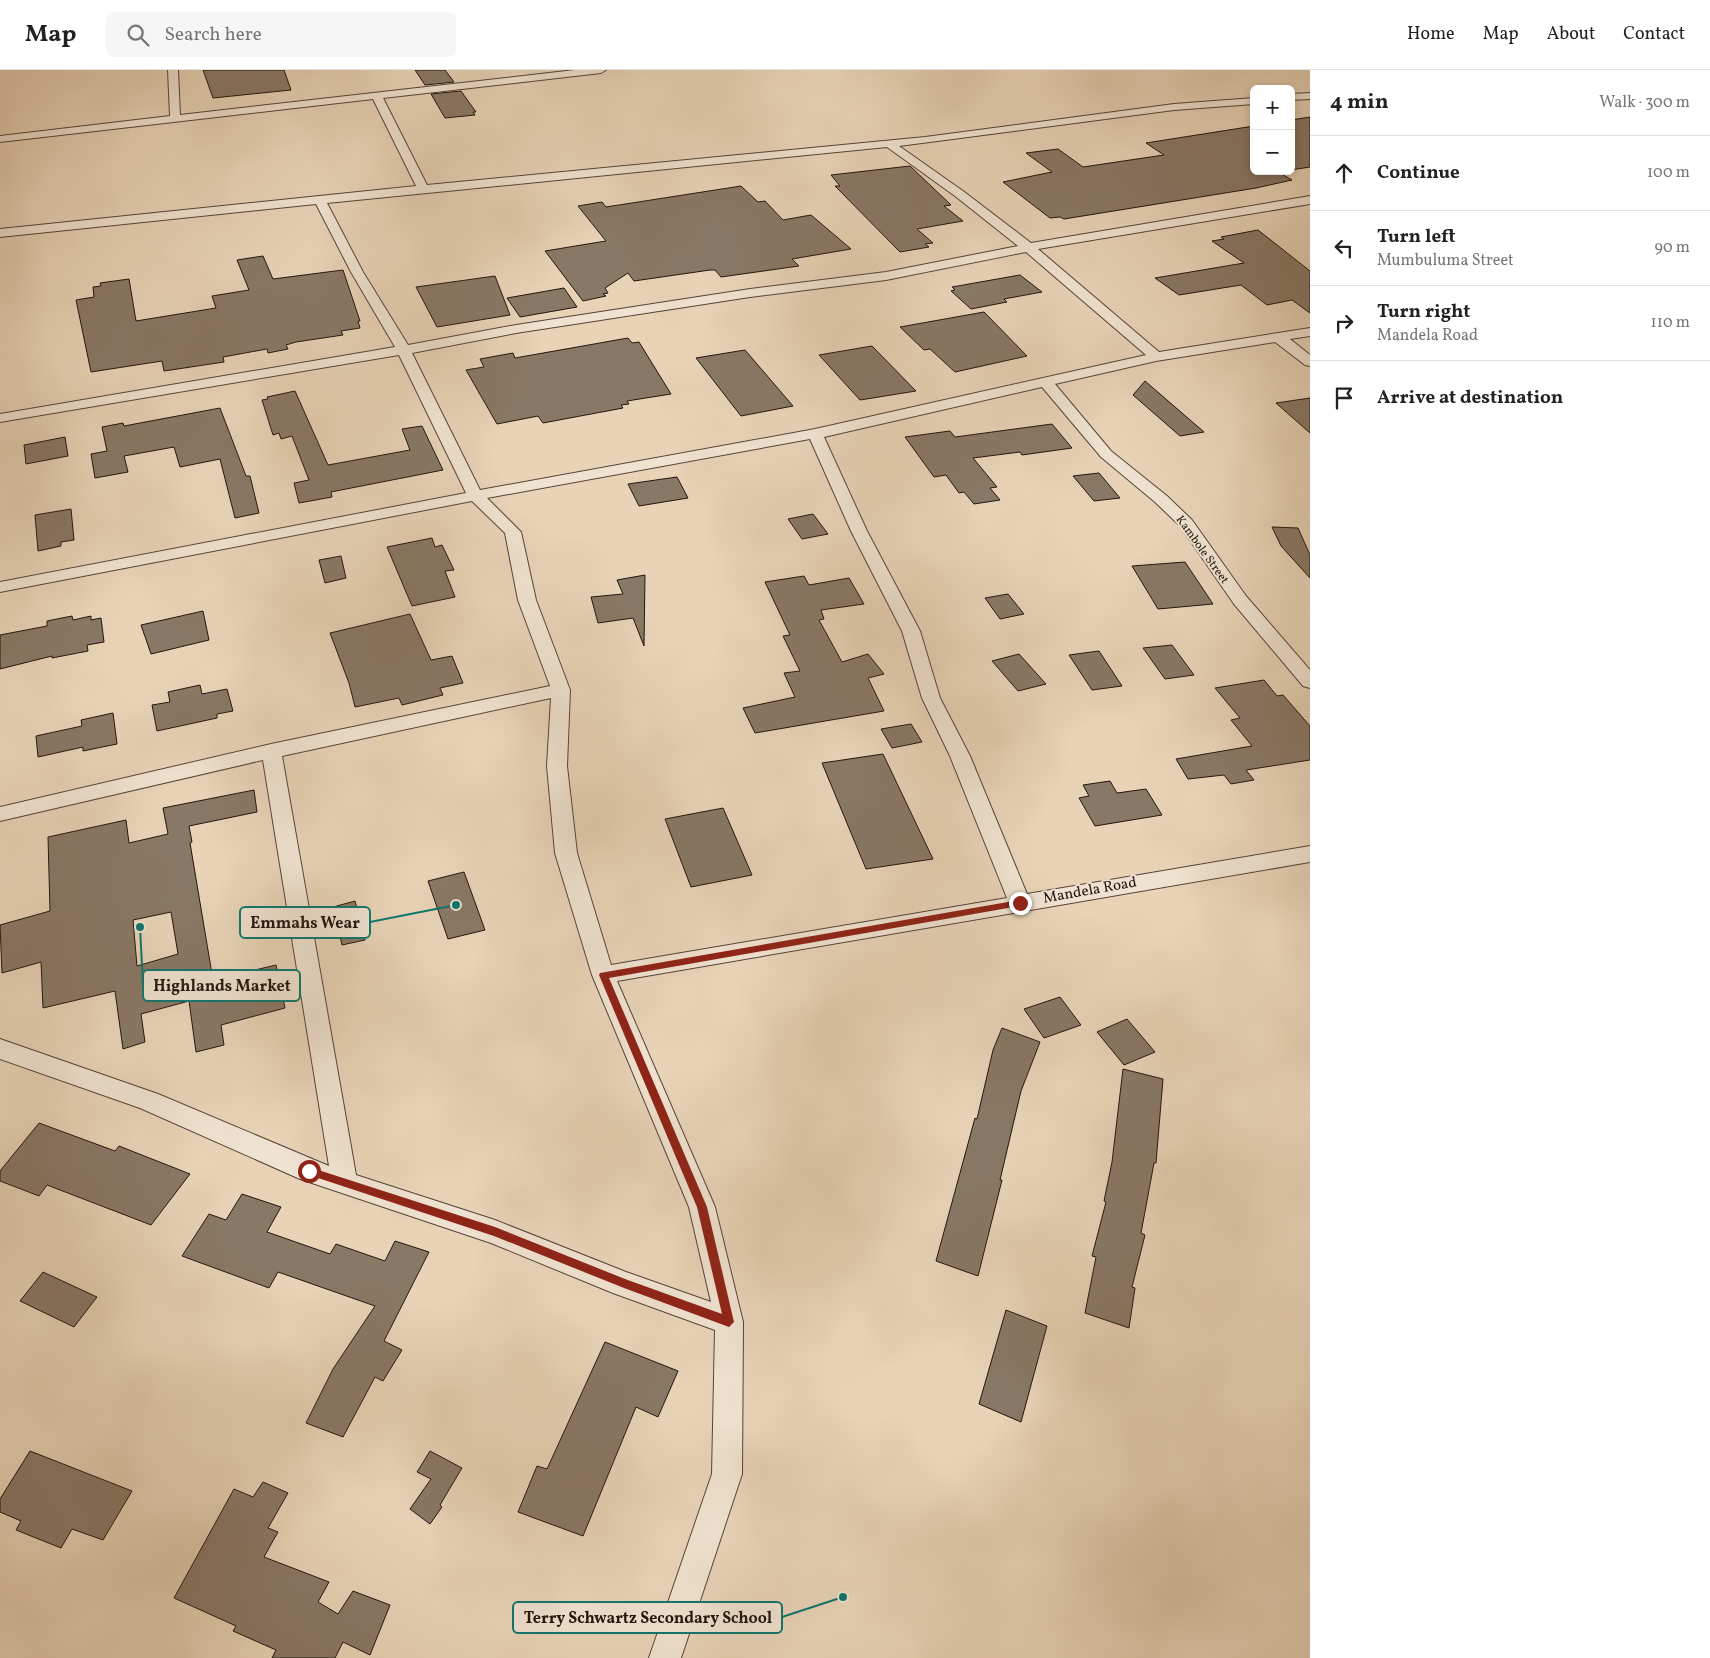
<!DOCTYPE html>
<meta charset="utf-8">
<style>
:root{--surface:#fff;--page:#f6f6f6;--text:#222;--muted:#767676;--line:#e0e0e0}
body{margin:0;font-family:Vollkorn,serif;background:var(--page);color:var(--text)}
.controls{position:absolute;right:15px;top:15px;display:grid;overflow:hidden;border-radius:8px;box-shadow:0 2px 8px #0003}
.controls button{width:45px;height:45px;display:grid;place-items:center;padding:0;border:0;border-bottom:1px solid var(--line);background:var(--surface);color:var(--text);font:25px sans-serif}
.stop{position:absolute;width:15px;height:15px;margin:-11px;border:4px solid #8f2418;border-radius:50%;background:#fff}
.stop.end{background:#8f2418;border-color:#fff;box-shadow:0 1px 5px #0008}
.list{margin:0;padding:0;list-style:none}
h2{display:flex;justify-content:space-between;align-items:center;height:65px;margin:0;padding:0 20px;font-size:21px}
h2 small{font-size:16px;font-weight:400;color:var(--muted)}
.list li{display:grid;grid-template-columns:32px 1fr auto;gap:15px;align-items:center;box-sizing:border-box;height:75px;padding:0 20px;border-top:1px solid var(--line)}
.list b{display:block;font-size:19px;white-space:nowrap}
.list p{margin:0;font-size:16px;white-space:nowrap;color:var(--muted)}
.list em{font-size:16px;font-style:normal;color:var(--muted)}
.icon{flex:none;width:28px;height:28px;fill:none;stroke:currentColor;stroke-width:2;stroke-linecap:round;stroke-linejoin:round}
.map{position:relative;flex:none;width:1310px;height:1588px;overflow:hidden}
header{display:flex;align-items:center;gap:30px;box-sizing:border-box;height:70px;padding:0 25px;background:var(--surface);border-bottom:1px solid var(--line)}
header strong{font-size:24px}
nav{display:flex;gap:28px;margin-inline-start:auto;font-size:18px}
.search{width:350px;height:45px;background:var(--page);display:flex;align-items:center;gap:12px;box-sizing:border-box;padding:0 18px;border-radius:8px;color:var(--muted);font-size:19px}
main{display:flex}
aside{flex:1;background:var(--surface)}
.map>svg:first-child{display:block}
.building{fill:#897866;stroke:#22150f;fill-rule:evenodd}
.lines{fill:none;stroke-linecap:round;stroke-linejoin:round}
.minor-casing{stroke:#544439;stroke-width:2}
.minor{fill:#f0e2d0;fill-rule:evenodd}
.route{fill:#8f2418}
.labels{text-anchor:middle;dominant-baseline:central;stroke-width:4;stroke-linejoin:round;paint-order:stroke}
.far-street-label{font-size:12px;fill:#22150f;stroke:#f0e2d0}
.street-label{font-size:15px;fill:#22150f;stroke:#f0e2d0}
.leader{fill:none;stroke:#0f766e;stroke-width:2}
.callout-dot{fill:#0f766e;stroke:#f0e2d0;stroke-width:2}
.callout{fill:#f0e2d0;stroke:#0f766e;stroke-width:2}
.callout-label{font-size:16px;text-anchor:middle;font-weight:bold;fill:#22150f}
</style>
<header>
<strong>Map</strong>
<div class="search"><svg class="icon" aria-label="search" viewBox="0 0 24 24"><circle cx="10" cy="10" r="6"/><path d="M15 15l6 6"/></svg>Search here</div>
<nav><a>Home</a><a>Map</a><a>About</a><a>Contact</a></nav>
</header>
<main>
<div class="map">
<svg width="1310" height="1588" viewBox="0 0 1310 1588">
<rect width="100%" height="100%" fill="#e8d3b7"/>
<filter id="stains"><feTurbulence type="fractalNoise" baseFrequency=".004" numOctaves="4"/><feColorMatrix values="0 0 0 0 .2 0 0 0 0 .09 0 0 0 0 .02 0 0 0 .5 -.17"/></filter>
<radialGradient id="worn" r=".72"><stop offset=".6" stop-color="#630" stop-opacity="0"/><stop offset="1" stop-color="#630" stop-opacity=".3"/></radialGradient>
<g class="building">
<path d="M203,0H284L291,20L213,28Z"/>
<path d="M415,0H445L454,12L425,15Z"/>
<path d="M461,21L476,42H473L475,45L445,48L431,24Z"/>
<path d="M1310,47V97L1291,100V50Z"/>
<path d="M1254,56V101H1283L1278,102L1292,110L1256,118L1064,149L1060,147L1050,148L1003,112L1052,102L1026,83L1058,79L1083,97L1164,85L1146,73Z"/>
<path d="M910,96L951,135L944,136L963,151L917,159L933,173L925,174L929,177L900,182L835,116H840L831,105Z"/>
<path d="M741,116L758,132L765,131L783,150L811,145L851,179L792,189L799,196L721,207L715,200H710L634,211L628,203L605,218L608,223L603,224L606,226L583,231L545,181L606,171L578,136L602,132L606,137Z"/>
<path d="M1258,160L1310,201V243L1292,230L1267,235L1241,215L1179,225L1155,208L1244,193L1212,171L1224,169L1221,167Z"/>
<path d="M263,186L273,209L343,200L360,251H358L360,258L341,261L343,265L296,272L286,275L288,279L268,283L267,279L223,287L224,292L164,301L162,291L91,302L76,230L94,227L93,217L101,216L100,213L129,209L136,251L216,238L212,226L249,220L237,190Z"/>
<path d="M1020,205L1042,222L1004,229L1007,232L971,239L951,221L955,220L952,217Z"/>
<path d="M495,206L510,245L437,257L416,217Z"/>
<path d="M564,218L577,237L520,247L507,228Z"/>
<path d="M984,242L1027,286L955,302L930,279L924,280L900,257Z"/>
<path d="M628,268L632,273L639,272L671,324L627,331L629,334L621,335L623,338L543,353L538,346L497,354L466,300L484,297L480,289L513,283L515,288Z"/>
<path d="M872,276L916,321L860,330L819,285Z"/>
<path d="M745,280L793,336L741,346L696,288Z"/>
<path d="M1145,311L1204,362L1180,366L1133,325Z"/>
<path d="M295,321L328,395L410,380L402,359L422,356L443,400L336,421L331,422L332,427L299,433L294,413L309,410L292,366L281,369L279,363L273,365L262,330L268,329L267,327Z"/>
<path d="M1310,328V363L1276,333Z"/>
<path d="M220,338L246,406H250L259,443L235,448L220,389L180,397L174,377L124,386L128,402L95,408L91,384L107,381L102,357L123,353L124,356Z"/>
<path d="M1052,354L1072,378L1022,385L1020,382L973,388L997,417L990,418L1000,430L974,434L964,422L959,423L946,405L934,407L905,367L950,361L955,367Z"/>
<path d="M65,367L68,386L26,394L24,375Z"/>
<path d="M1099,403L1120,428L1094,431L1073,406Z"/>
<path d="M677,407L688,428L639,436L628,414Z"/>
<path d="M71,439L74,470L61,472V476L38,481L35,445Z"/>
<path d="M813,444L828,464L802,469L788,449Z"/>
<path d="M1272,457L1298,458L1310,485V508L1281,476Z"/>
<path d="M432,468L435,477L442,475L454,500L445,501L455,527L412,536L387,477Z"/>
<path d="M341,486L346,508L325,513L319,490Z"/>
<path d="M1185,492L1213,534L1158,539L1132,496Z"/>
<path d="M645,505L644,576L633,548L598,553L591,527L623,524L617,510Z"/>
<path d="M804,506L809,515L849,508L864,534L821,540L824,549L819,550L842,592L868,584L884,604L868,608L884,641L755,663L743,638L795,627L784,603L800,601L783,566L790,565L765,512Z"/>
<path d="M1008,524L1024,544L1000,549L985,528Z"/>
<path d="M203,541L209,570L151,584L141,555Z"/>
<path d="M410,544L431,590L452,586L463,613L440,618L443,625L402,635L399,628L355,637L349,613L330,563Z"/>
<path d="M72,546L73,550L91,546V550L101,548L104,572L87,575L88,581L52,588V586L0,599V565L47,556V551Z"/>
<path d="M1172,575L1194,605L1165,609L1143,578Z"/>
<path d="M1099,581L1122,616L1092,620L1069,585Z"/>
<path d="M1019,584L1046,614L1018,621L992,591Z"/>
<path d="M1264,610L1277,626L1283,625L1310,656V690L1246,700L1254,710L1231,714L1224,705L1188,709L1176,689L1252,676L1231,650L1240,648L1215,618Z"/>
<path d="M200,615L202,624L227,619L233,641L217,644V648L157,661L152,635L170,632L168,622Z"/>
<path d="M113,643L117,674L83,681V677L38,687L36,666L82,656L81,650Z"/>
<path d="M911,654L922,672L892,678L881,659Z"/>
<path d="M883,684L933,789L866,799L822,693Z"/>
<path d="M1110,711L1117,723L1146,719L1162,745L1095,756L1079,728L1089,726L1083,715Z"/>
<path d="M254,720L257,742L189,756L192,772L190,773L213,910L276,895L285,938L221,955L224,975L196,982L189,931L141,944L145,972L123,979L115,921L43,938L41,892L2,903L0,855L50,841L48,767L126,750L129,773L168,764L163,738ZM171,842L178,884L137,896L133,850Z"/>
<path d="M723,738L752,805L691,817L665,749Z"/>
<path d="M464,802L485,860L448,869L428,811Z"/>
<path d="M355,831L365,870L342,875L333,837Z"/>
<path d="M1060,927L1081,955L1044,968L1024,939Z"/>
<path d="M1127,949L1155,982L1124,995L1097,962Z"/>
<path d="M1002,958L1040,972L1021,1021L1000,1110H1002L978,1206L936,1191L975,1048L977,1049L993,980Z"/>
<path d="M1123,999L1163,1009L1156,1093H1154L1141,1163L1145,1165L1132,1217L1135,1218L1129,1258L1085,1243L1096,1187L1092,1186L1106,1132L1104,1131L1112,1092Z"/>
<path d="M39,1053L115,1081L119,1076L190,1104L151,1155L47,1115L39,1126L0,1111V1101Z"/>
<path d="M242,1124L281,1137L267,1162L330,1184L336,1174L385,1191L395,1171L429,1182L384,1271L402,1280L383,1311L375,1307L343,1367L306,1353L333,1299L375,1236L278,1202L269,1218L182,1186L209,1144L226,1150Z"/>
<path d="M43,1202L97,1227L74,1257L20,1231Z"/>
<path d="M1006,1240L1047,1256L1021,1352L979,1334Z"/>
<path d="M605,1272L678,1301L658,1347L636,1337L583,1466L518,1442L537,1396L547,1399Z"/>
<path d="M30,1381L132,1421L103,1470L72,1459L61,1478L16,1460L21,1451L0,1442V1429Z"/>
<path d="M430,1381L462,1398L440,1435L442,1437L430,1454L410,1439L431,1409L417,1402Z"/>
<path d="M263,1412L288,1423L268,1458L278,1462L264,1487L329,1512L318,1532L338,1544L353,1521L390,1535L370,1585L343,1572L335,1588H272L276,1580L233,1561L236,1556L174,1528L234,1419L253,1427Z"/>
</g>
<g class="lines">
<defs>
<g id="minor">
<path d="M168,0H178L180,45L575,0H606L601,3L383,28L427,115L925,67L1174,34L1254,28V34L1174,40L899,76L963,121L1031,173L1310,126V134L1038,179L1159,282L1310,258V266L1290,269L1310,285V296L1305,295L1275,272L1156,291L1055,314L1111,381L1167,426L1192,450L1246,526L1310,600V618L1303,616L1234,534L1180,456L1155,432L1101,387L1042,317L824,367L867,461L920,561L940,628L970,686L1027,824L1310,776V792L617,911L715,1137L743,1252L742,1404L681,1588H649L712,1404L715,1260L613,1223L491,1173L300,1109L140,1038L0,989V969L158,1024L329,1096L263,690L0,751V737L271,674L550,616L518,530L505,463L472,431L0,522V512L466,423L399,285L0,352V344L395,277L351,202L316,134L0,167V159L416,116L373,29L0,72V66L170,46ZM887,77L955,126L1018,176L886,202L750,219L516,255L408,275L363,202L327,133ZM1026,182L1146,285L815,359L480,420L412,283L516,263L750,227L886,210ZM810,369L851,461L902,561L922,628L950,686L1007,828L611,895L577,783L567,696L570,620L536,530L521,462L487,428ZM551,628L547,696L555,783L592,905L689,1137L711,1232L626,1202L495,1150L356,1105L282,686Z"/>
<path d="M1310,23V29L1291,30V24Z"/>
</g>
</defs>
<use href="#minor" class="minor-casing"/>
<use href="#minor" class="minor"/>
</g>
<path class="route" d="M1020,830L1024,833L1020,836L609,908L707,1137L734,1252L729,1257L624,1218L494,1166L309,1105L304,1101L309,1097L495,1157L625,1209L722,1244L697,1137L599,905L600,903Z"/>
<g class="labels">
<g class="far-street-label">
<text transform="translate(1202 480) rotate(54)">Kambole Street</text>
</g>
<g class="street-label">
<text transform="translate(1090 821) rotate(-10)">Mandela Road</text>
</g>
</g>
<path class="leader" d="M456 835L370 852M140 857L143 916M843 1527L782 1547"/>
<g class="callout-dot">
<circle cx="456" cy="835" r="5"/>
<circle cx="140" cy="857" r="5"/>
<circle cx="843" cy="1527" r="5"/>
</g>
<g class="callout">
<rect x="240" y="837" width="130" height="31" rx="5"/>
<rect x="143" y="900" width="157" height="31" rx="5"/>
<rect x="513" y="1532" width="269" height="31" rx="5"/>
</g>
<g class="callout-label">
<text x="305" y="858">Emmahs Wear</text>
<text x="222" y="921">Highlands Market</text>
<text x="648" y="1553">Terry Schwartz Secondary School</text>
</g>
<rect width="100%" height="100%" filter="url(#stains)"/>
<rect width="100%" height="100%" fill="url(#worn)"/>
</svg>
<div class="controls">
<button>+</button>
<button>−</button>
</div>
<div class="stop" style="left:309px;top:1101px"></div>
<div class="stop end" style="left:1020px;top:833px"></div>
</div>
<aside>
<h2>4 min<small>Walk · 300 m</small></h2>
<ul class="list">
<li><svg class="icon" aria-label="ahead" viewBox="0 0 24 24"><path d="M12 20V5M6 11l6-6 6 6"/></svg><div><b>Continue</b></div><em>100 m</em></li>
<li><svg class="icon" aria-label="left" viewBox="0 0 24 24"><path d="M17 20v-9H6M10 6l-5 5 5 5"/></svg><div><b>Turn left</b><p>Mumbuluma Street</p></div><em>90 m</em></li>
<li><svg class="icon" aria-label="right" viewBox="0 0 24 24"><path d="M7 20v-9h11M14 6l5 5-5 5"/></svg><div><b>Turn right</b><p>Mandela Road</p></div><em>110 m</em></li>
<li><svg class="icon" aria-label="arrive" viewBox="0 0 24 24"><path d="M6 21V4h12l-3 4 3 4H6"/></svg><div><b>Arrive at destination</b></div></li>
</ul>
</aside>
</main>
